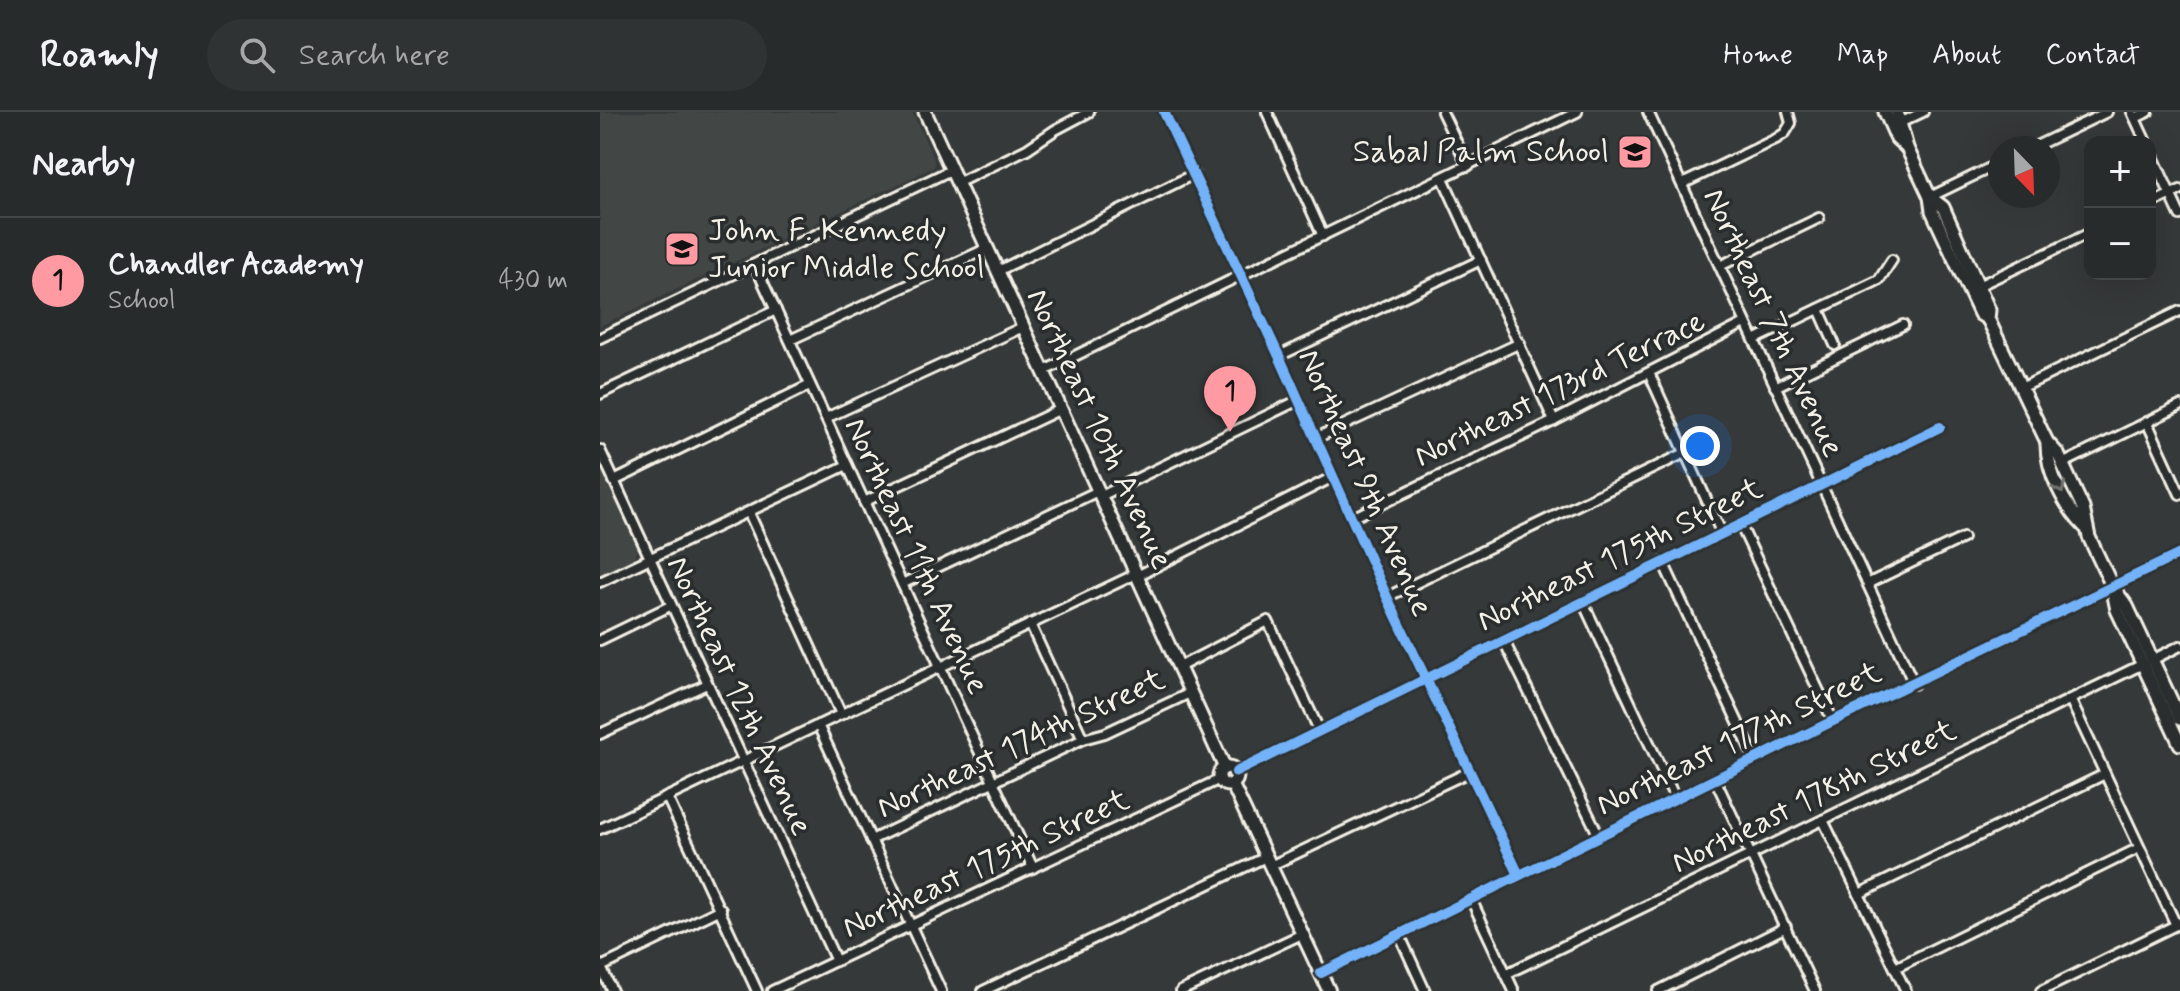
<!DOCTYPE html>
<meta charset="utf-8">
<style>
:root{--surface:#282b2b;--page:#303333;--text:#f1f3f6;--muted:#a5a7a9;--line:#444747;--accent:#ff9aa2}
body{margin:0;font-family:Mynerve,sans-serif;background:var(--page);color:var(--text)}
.controls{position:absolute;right:24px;top:24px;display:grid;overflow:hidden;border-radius:16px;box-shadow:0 8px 32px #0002}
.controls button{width:72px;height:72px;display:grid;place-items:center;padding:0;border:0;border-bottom:2px solid var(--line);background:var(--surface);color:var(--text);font:40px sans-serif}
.compass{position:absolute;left:1388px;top:24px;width:72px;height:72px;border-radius:50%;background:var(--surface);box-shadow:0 8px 32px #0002;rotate:157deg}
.you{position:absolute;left:1100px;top:334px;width:28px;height:28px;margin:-20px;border:6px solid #fff;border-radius:50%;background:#1a73e8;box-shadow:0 0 0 12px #1a73e833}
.badge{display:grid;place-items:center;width:52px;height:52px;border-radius:50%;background:var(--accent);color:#111;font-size:26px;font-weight:700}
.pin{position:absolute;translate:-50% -66px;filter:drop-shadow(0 2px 4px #0008)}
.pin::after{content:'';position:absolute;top:42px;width:28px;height:24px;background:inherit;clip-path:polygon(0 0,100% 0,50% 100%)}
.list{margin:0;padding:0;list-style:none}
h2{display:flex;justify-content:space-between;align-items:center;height:104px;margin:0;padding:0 32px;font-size:34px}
h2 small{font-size:26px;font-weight:400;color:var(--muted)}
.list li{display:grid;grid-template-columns:52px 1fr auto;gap:24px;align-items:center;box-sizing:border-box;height:128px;padding:0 32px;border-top:2px solid var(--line)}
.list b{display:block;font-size:30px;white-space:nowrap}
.list p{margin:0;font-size:26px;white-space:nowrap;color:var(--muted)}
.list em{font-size:26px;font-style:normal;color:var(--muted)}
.icon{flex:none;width:44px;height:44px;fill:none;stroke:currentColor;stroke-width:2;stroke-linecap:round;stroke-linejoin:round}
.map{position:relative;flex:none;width:1580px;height:879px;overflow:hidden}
header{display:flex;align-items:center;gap:48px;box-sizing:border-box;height:112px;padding:0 40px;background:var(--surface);border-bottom:2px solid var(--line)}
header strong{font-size:38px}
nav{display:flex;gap:44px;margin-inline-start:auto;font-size:28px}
.search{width:560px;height:72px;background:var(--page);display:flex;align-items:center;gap:20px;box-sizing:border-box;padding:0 28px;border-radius:44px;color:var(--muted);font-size:30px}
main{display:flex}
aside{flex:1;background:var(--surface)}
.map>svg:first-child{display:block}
.built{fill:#434645}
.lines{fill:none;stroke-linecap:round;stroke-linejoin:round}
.street-casing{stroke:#f4f1e8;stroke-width:14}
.secondary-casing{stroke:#f4f1e8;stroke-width:17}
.street{stroke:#2a2d2e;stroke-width:8}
.secondary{stroke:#2a2d2e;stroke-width:11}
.cycleway-casing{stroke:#2a2d2e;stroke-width:15}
.cycleway{stroke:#73b2f8;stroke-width:10}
.oneway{stroke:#71726f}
.labels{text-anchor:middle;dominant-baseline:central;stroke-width:7;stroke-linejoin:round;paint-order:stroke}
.poi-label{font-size:32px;fill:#f4f1e8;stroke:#2a2d2e;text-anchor:end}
.street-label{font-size:32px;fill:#f4f1e8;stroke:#2a2d2e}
</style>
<header>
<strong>Roamly</strong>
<div class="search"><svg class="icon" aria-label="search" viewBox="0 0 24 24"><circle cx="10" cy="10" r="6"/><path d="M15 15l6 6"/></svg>Search here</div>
<nav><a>Home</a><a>Map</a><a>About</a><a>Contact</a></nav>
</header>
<main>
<aside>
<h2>Nearby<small></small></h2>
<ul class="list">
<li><span class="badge">1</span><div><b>Chandler Academy</b><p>School</p></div><em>430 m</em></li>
</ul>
</aside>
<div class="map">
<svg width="1580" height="879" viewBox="0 0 1580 879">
<rect width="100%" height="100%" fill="#363939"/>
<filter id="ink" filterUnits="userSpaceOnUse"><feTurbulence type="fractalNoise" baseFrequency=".0125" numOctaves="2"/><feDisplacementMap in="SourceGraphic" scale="16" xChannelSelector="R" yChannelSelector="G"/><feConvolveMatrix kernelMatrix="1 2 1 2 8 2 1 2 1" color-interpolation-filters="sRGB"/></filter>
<g filter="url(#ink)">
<g class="built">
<path d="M0,0H312L334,47V55L0,214Z"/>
<path d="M0,355L38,436L33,447L0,463Z"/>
</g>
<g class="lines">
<defs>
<g id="street">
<path d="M564,0L679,244L787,485L919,763"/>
<path d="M667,0L723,124"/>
<path d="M842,0L868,54"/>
<path d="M1048,0L1314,572"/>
<path d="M1532,0L1546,30"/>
<path d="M1535,6L1548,0"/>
<path d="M1302,10L1323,0"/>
<path d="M1432,36L1507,0"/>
<path d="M1550,38L1580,103"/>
<path d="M843,66L954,309"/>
<path d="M357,71L427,37L455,18L489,0"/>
<path d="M1082,72L1176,27L1185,21L1191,11L1188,0"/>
<path d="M1330,85L1400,51"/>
<path d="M1550,92L1580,78"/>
<path d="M155,153L433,756"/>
<path d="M1120,154L1219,106"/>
<path d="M398,159L594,62"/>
<path d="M1378,174L1490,121"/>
<path d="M1219,197L1235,233"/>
<path d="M0,226L351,58"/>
<path d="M190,228L388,136"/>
<path d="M1154,228L1279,168L1292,148"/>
<path d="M679,244L881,148"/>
<path d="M444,259L977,0"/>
<path d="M1049,261L1122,422"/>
<path d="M1175,275L1303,213"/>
<path d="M1421,276L1580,199"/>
<path d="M0,282L176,198"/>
<path d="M226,306L423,215"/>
<path d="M1547,310L1580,382"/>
<path d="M716,326L920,231"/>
<path d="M0,338L236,849"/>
<path d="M1462,352L1580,294"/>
<path d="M14,369L210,273"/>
<path d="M501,384L699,288"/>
<path d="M264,390L461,297"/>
<path d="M149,401L241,602"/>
<path d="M752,406L954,309L1145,211"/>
<path d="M1141,414L1233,609"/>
<path d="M1063,450L1155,647"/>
<path d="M537,464L733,365"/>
<path d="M0,470L247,353"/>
<path d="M1269,471L1363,426"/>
<path d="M302,472L498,379"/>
<path d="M787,485L1085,341"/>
<path d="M983,490L1075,686"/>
<path d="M430,512L483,627"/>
<path d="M0,528L70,494"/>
<path d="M904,529L999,724"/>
<path d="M1552,548L1580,534"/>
<path d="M579,555L668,509L719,618"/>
<path d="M1470,587L1576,813"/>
<path d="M218,613L341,879"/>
<path d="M0,622L107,572"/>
<path d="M636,660L1340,315"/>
<path d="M1115,667L1215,879"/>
<path d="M67,685L157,879"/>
<path d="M1223,708L1306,879"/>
<path d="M0,717L536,462"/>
<path d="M271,728L483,627L505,621L590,581"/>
<path d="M670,754L869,660"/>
<path d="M1259,782L1505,662"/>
<path d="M871,787L914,879"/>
<path d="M799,822L825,879"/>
<path d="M0,853L12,879"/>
<path d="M1,855L121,797"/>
<path d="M1295,856L1539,736"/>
<path d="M721,861L1233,609L1580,442"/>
<path d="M906,862L1543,552"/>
<path d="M172,879L620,667"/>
<path d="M383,879L666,745"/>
<path d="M581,879L702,822"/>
<path d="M1058,879L1186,815"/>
<path d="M1441,879L1580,811"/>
</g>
<g id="secondary">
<path d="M325,0L625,656"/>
<path d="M1285,0L1297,27L1307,36"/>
<path d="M1297,0L1307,36L1330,85L1332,99L1380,202L1388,207"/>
<path d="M1330,85L1343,95L1389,198L1388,207L1447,330L1458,342L1483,396L1489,425L1512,474L1527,494L1580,607"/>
<path d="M1447,330C1446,359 1465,395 1485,415"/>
<path d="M1513,479L1517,498L1580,632"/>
<circle cx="628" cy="664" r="9"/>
<path d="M632,672L729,879"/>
</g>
</defs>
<use href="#street" class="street-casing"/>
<use href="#secondary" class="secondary-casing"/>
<use href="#street" class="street"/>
<use href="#secondary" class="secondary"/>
<defs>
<g id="cycleway">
<path d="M564,0L679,244L787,485L919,763"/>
<path d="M636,660L1340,315"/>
<path d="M721,861L1233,609L1580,442"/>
</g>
</defs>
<use href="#cycleway" class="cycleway-casing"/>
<use href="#cycleway" class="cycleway"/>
</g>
<defs><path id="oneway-chevron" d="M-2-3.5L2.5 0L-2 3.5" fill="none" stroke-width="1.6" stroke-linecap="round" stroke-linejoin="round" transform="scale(2)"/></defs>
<use class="oneway" href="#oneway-chevron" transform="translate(1460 376) rotate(65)"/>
</g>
<defs>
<symbol id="school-square" viewBox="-11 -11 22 22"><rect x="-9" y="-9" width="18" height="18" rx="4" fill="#ff9aa2" stroke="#2a2d2e"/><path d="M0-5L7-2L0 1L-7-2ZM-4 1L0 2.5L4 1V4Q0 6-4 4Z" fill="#111"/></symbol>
</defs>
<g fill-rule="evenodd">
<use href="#school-square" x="1015" y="20" width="40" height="40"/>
<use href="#school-square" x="62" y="117" width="40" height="40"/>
</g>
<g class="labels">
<g class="poi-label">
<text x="1009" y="40">Sabal Palm School</text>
<text x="108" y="119" text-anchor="start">John F. Kennedy<tspan x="108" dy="37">Junior Middle School</tspan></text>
</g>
<g class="street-label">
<text transform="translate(1173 211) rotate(65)">Northeast 7th Avenue</text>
<text transform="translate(960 277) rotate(-26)">Northeast 173rd Terrace</text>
<text transform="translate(499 317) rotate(65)">Northeast 10th Avenue</text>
<text transform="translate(765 371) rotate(66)">Northeast 9th Avenue</text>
<text transform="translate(1020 443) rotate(-26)">Northeast 175th Street</text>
<text transform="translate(316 444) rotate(65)">Northeast 11th Avenue</text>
<text transform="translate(139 584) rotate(65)">Northeast 12th Avenue</text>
<text transform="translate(1139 627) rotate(-26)">Northeast 177th Street</text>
<text transform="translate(421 632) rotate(-25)">Northeast 174th Street</text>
<text transform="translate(1214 685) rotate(-26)">Northeast 178th Street</text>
<text transform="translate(386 752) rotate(-25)">Northeast 175th Street</text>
</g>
</g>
</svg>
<div class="controls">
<button>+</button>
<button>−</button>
</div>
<svg class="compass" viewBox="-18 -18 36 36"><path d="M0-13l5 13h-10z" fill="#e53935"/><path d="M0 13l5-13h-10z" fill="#a5a7a9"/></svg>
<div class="you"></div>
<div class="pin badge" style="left:630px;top:320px">1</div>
</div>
</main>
